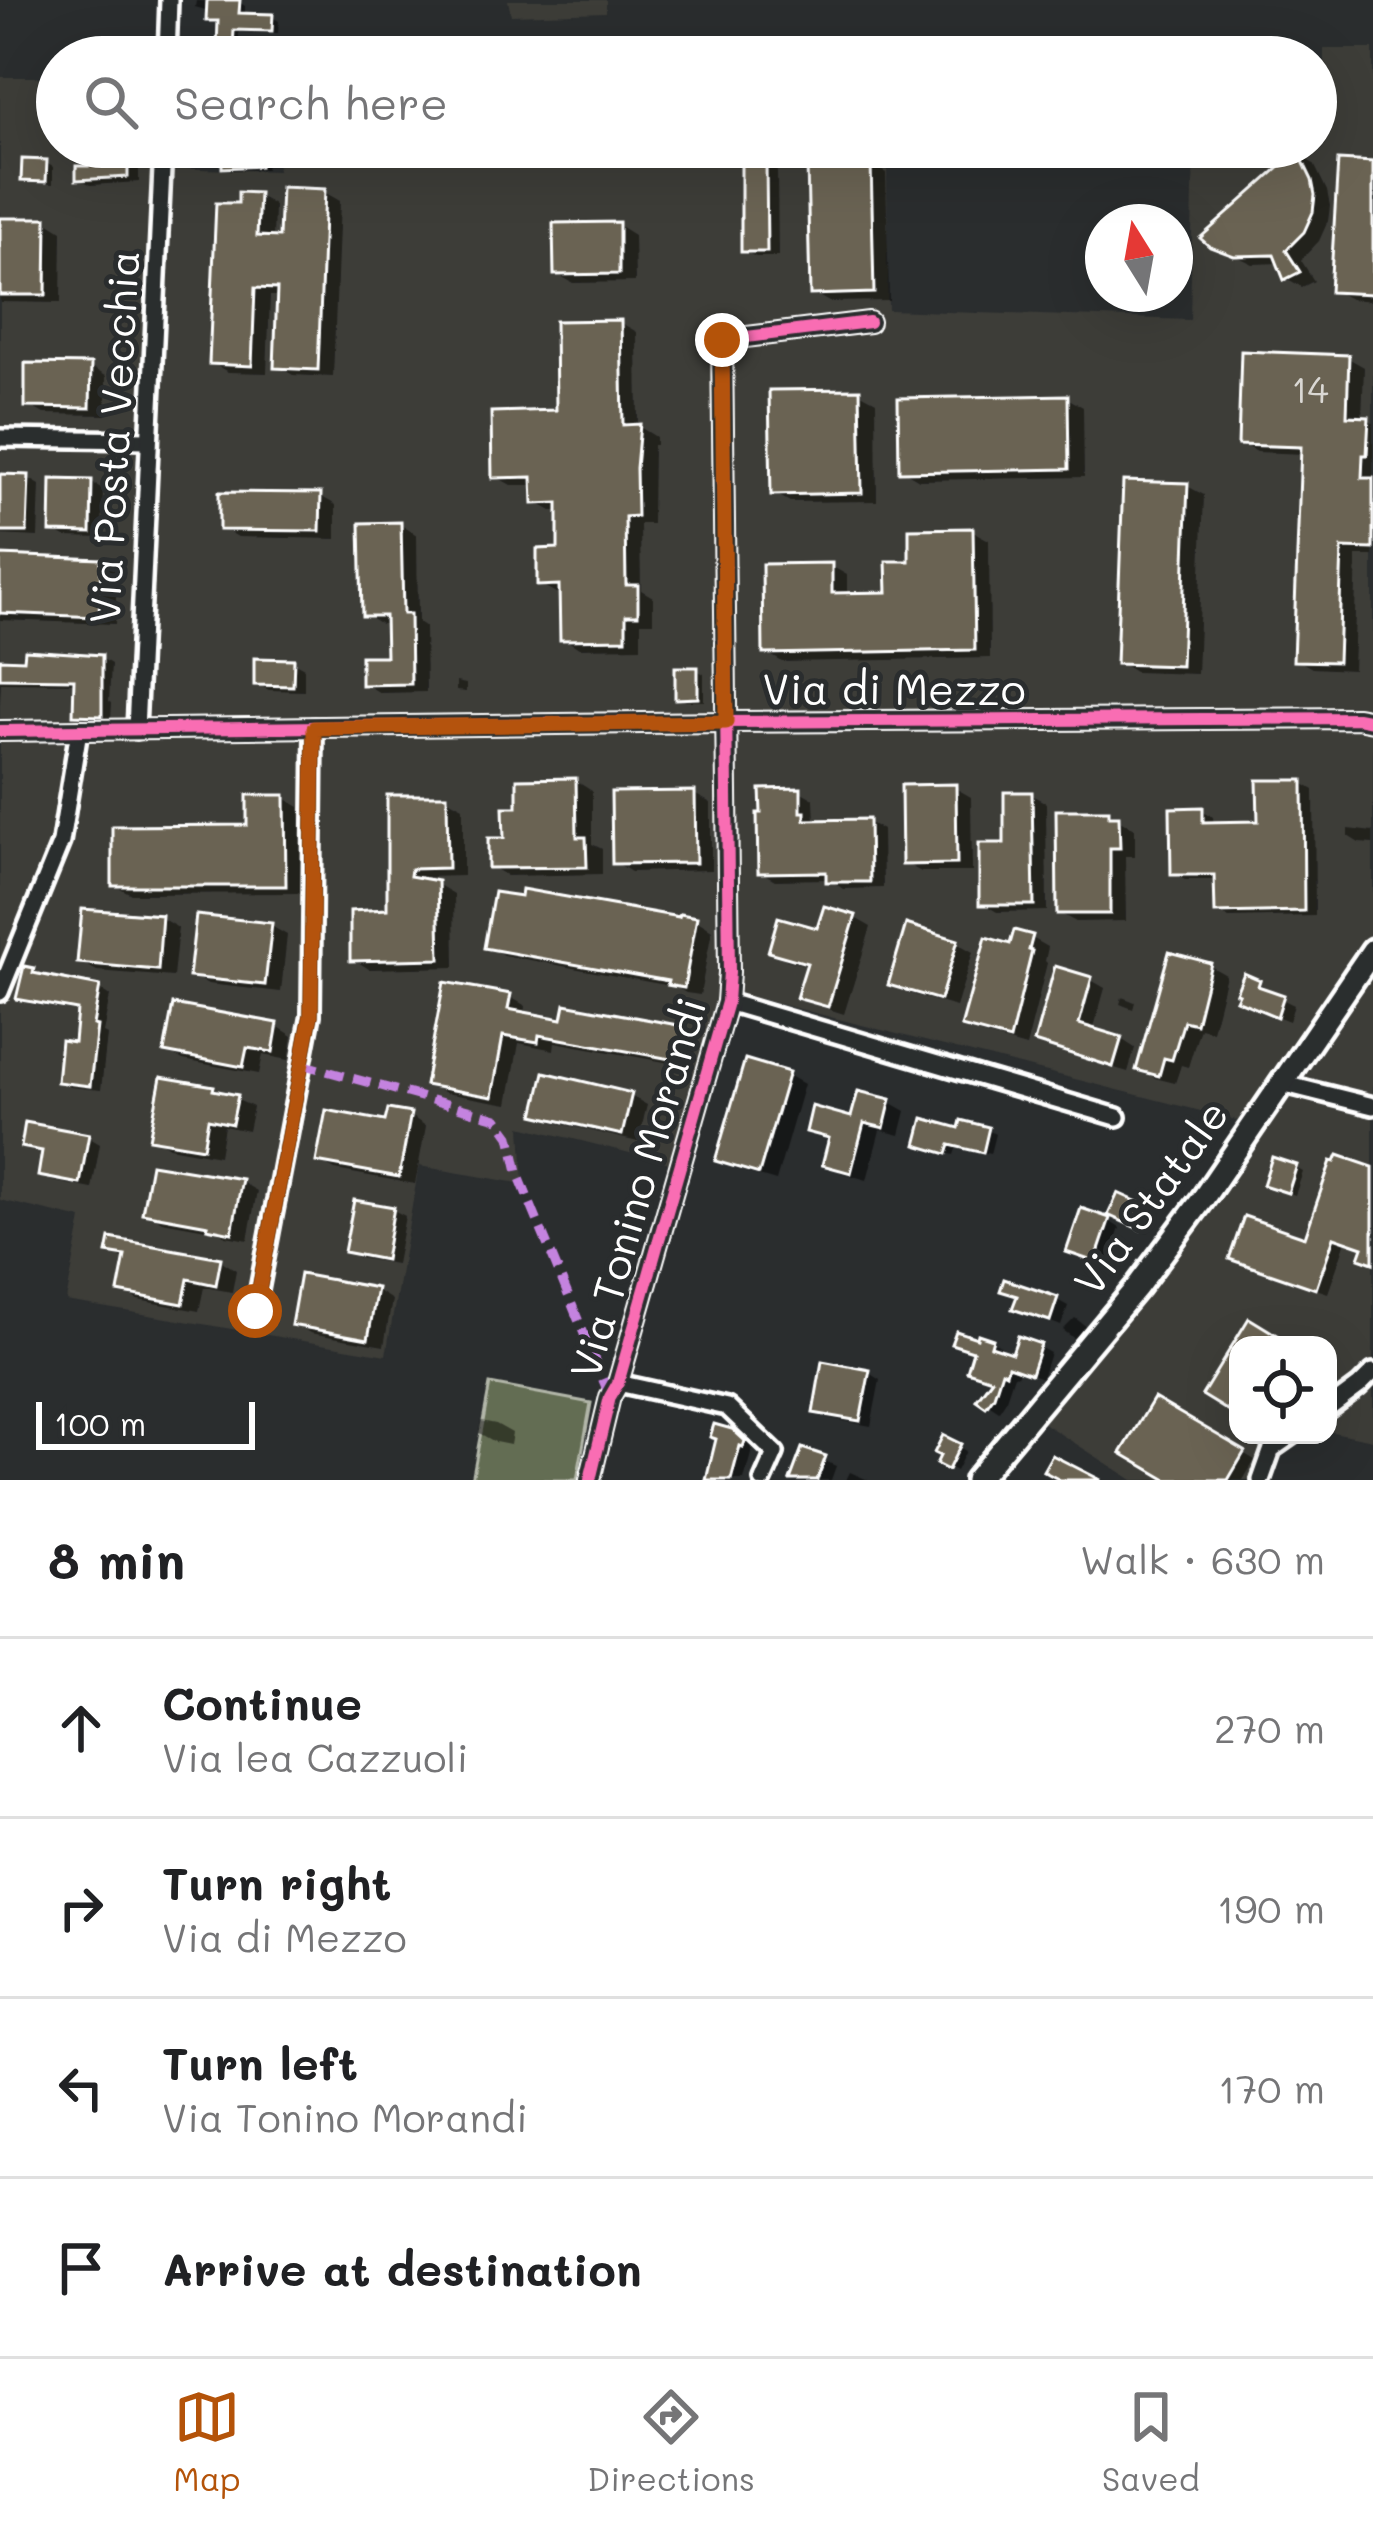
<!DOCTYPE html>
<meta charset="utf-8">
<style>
:root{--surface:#fff;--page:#f6f6f6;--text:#202124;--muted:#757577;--line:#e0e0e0;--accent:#b45309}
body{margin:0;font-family:Mali,sans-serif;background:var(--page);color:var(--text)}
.controls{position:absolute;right:36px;bottom:36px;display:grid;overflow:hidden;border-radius:24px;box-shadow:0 12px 48px #0002}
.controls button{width:108px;height:108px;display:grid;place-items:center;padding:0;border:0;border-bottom:3px solid var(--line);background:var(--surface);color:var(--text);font:60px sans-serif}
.compass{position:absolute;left:1085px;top:204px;width:108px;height:108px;border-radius:50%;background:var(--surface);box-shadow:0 12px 48px #0002;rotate:349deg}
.scale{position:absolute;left:36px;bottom:30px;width:219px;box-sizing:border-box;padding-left:12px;border:6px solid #fff;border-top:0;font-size:33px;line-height:42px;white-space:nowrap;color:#fff;-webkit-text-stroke:9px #2a2d2e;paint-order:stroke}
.stop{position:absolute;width:36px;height:36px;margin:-27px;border:9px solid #b45309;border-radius:50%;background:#fff}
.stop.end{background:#b45309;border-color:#fff;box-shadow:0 3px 12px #0008}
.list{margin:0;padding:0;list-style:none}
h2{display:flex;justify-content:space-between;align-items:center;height:156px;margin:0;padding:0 48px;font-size:51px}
h2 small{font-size:39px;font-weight:400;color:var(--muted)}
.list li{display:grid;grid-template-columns:78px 1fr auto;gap:36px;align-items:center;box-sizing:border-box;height:180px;padding:0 48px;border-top:3px solid var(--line)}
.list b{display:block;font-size:45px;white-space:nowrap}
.list p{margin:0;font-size:39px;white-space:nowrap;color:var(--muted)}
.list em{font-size:39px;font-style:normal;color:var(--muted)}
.icon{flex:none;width:66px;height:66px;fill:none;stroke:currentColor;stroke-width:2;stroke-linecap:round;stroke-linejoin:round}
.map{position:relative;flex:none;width:1373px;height:1480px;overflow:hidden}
.search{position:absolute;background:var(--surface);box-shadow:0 12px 48px #0002;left:36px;right:36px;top:36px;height:132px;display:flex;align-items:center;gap:30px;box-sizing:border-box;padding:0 42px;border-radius:66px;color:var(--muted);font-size:45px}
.sheet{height:876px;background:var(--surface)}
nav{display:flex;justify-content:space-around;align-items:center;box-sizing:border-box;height:168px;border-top:3px solid var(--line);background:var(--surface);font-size:33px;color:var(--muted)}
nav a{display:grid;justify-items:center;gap:6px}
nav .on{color:var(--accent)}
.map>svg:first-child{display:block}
.built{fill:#3d3d39}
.green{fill:#646d53;stroke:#b2b6a9;stroke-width:3}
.shadow{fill:#0007}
.building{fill:#6a6352;stroke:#fff;stroke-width:3}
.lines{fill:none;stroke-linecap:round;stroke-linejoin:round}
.minor-casing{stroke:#fff;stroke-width:24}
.major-casing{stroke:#fff;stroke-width:30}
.minor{stroke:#2a2d2e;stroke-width:15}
.major{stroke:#2a2d2e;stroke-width:21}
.quiet{stroke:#c483df;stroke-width:9;stroke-dasharray:18 9;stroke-linecap:butt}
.cycleway-casing{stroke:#2a2d2e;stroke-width:20}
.cycleway{stroke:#f96db3;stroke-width:12}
.route{stroke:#b45309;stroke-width:15}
.labels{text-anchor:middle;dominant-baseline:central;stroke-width:10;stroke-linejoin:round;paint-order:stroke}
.number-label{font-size:36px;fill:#dad8d4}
.street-label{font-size:42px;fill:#fff;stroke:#2a2d2e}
</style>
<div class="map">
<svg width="1373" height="1480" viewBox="0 0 1373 1480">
<rect width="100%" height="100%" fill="#2a2d2e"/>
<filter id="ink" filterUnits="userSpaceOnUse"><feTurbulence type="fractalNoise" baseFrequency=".00833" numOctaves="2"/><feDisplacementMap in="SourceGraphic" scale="24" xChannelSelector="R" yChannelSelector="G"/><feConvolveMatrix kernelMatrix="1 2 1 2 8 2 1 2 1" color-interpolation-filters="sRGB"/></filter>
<g filter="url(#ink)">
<g class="built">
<path d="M508,0H606V12L511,15Z"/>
<path d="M1324,49H1373V1440L1328,1431V1345H1238V1435H1295L1272,1449L1257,1480H1133L1032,1416L1252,1124L720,989L670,1163L521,1126L524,1184L419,1166L386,1355L66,1301L82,1219L0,1200V77H57V147H158L157,168L277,171L279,147H887L888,310L1190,320L1194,147H1316V140L1324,139Z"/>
</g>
<path class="green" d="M490,1384L591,1403L577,1480H472Z"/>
<g class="shadow">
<path d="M196,1L239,2L245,6V16L272,17L279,21L278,33L239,32V50L227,49L220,46L221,23L209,19V11L195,7Z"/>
<path d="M259,150L266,154V169L232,170L225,166Z"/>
<path d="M1298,155L1314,164L1327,191L1330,206L1328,221L1319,241L1301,260L1314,281L1302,287L1286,278L1280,263L1253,264L1212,244Z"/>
<path d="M127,157L139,163V182L91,185L79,178Z"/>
<path d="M46,163L53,167V184L32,183L25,179Z"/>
<path d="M766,164L777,171L778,257H756L744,251Z"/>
<path d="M870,164L886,173L889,301L829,302L813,293Z"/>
<path d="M1373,165V301L1350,299L1333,290Z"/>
<path d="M324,192L340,201L333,377L293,375L277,366L280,296H270L267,373L228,372L212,363L241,207L258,196L274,205L273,240H282Z"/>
<path d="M0,221H46L62,231L61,303L0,302Z"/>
<path d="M618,225L634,235L635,282L573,283L557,274Z"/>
<path d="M621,323L637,332L638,426L656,437V445H653L652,524H640L641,590L653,597V622H641V647L579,648L563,638L562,593H556L540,584L561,551V511H552L536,502L535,485H511L495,476L559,413Z"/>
<path d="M1348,358L1364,367L1362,420L1373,423V556H1357L1353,670L1312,668L1296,659L1304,454L1257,452L1241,443Z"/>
<path d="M90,367L106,376V415L44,414L28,405Z"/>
<path d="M859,392L876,401L877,501L790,502L774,493Z"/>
<path d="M1067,398L1083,407L1084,477L919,480L902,470Z"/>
<path d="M0,478H28L40,485L38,537L0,535Z"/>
<path d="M92,483L103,489L102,538L65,537L53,530Z"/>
<path d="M1187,486L1204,495L1197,674L1135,672L1119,662Z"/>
<path d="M320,496L336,505V539L238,537L222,528Z"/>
<path d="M401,525L417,535L418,622L425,627L426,692L380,693L364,683L389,659V624H381L365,614Z"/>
<path d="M972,531L989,540L990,658L782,662L766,652L831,566L847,575V595H890L912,564Z"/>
<path d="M0,558L100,562L117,571L115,624L0,620Z"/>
<path d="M101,658L111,664L109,701L112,703L111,720L86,719L76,713L77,683L1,682L0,705V662Z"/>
<path d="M293,662L304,668V691L269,690L257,684Z"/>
<path d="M697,670L704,674V701H686L678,697Z"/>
<path d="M456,682L466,684V692L456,691Z"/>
<path d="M576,781L592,791V844L602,849V874L507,876L491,866L507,841L520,810Z"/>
<path d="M1302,783L1314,790L1315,916L1229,918L1218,911L1217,880H1185L1174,874L1202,810L1213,817L1214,825L1261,824Z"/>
<path d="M955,788L971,797L972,872H921L905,863Z"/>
<path d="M800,791L814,799L815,823L868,822L882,830L883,888L843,889L829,879L775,880L761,872L764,816Z"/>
<path d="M694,794L711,803V870L631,872L615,862Z"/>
<path d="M1032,795L1046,803L1047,911L997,912L982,903Z"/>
<path d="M284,798L300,807L301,893L131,894L115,885L250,828Z"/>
<path d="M390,798H446L463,807V876L426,877V882L437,884L454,894L455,967L369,969L353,959L390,911Z"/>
<path d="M1108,813L1135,829V856H1125L1126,921L1076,922L1059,913Z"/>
<path d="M1348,829L1373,832V844L1359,843L1348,836Z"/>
<path d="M161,918L178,928L173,977L97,971L80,962Z"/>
<path d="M855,918L871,927L844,1014L816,1005L800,996L809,966L787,960L771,951Z"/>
<path d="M696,920L712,930L700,995L686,993L676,987L503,955L487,946Z"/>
<path d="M271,926L287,935L281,992L208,984L192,975Z"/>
<path d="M1016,933L1032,938L1048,947L1045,961L1047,963L1026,1047L980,1034L964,1025L1012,948Z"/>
<path d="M957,943L973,952L956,1007L908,993L892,983Z"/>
<path d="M1210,966L1226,975L1212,1031L1200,1028L1188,1067L1181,1065L1175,1083L1155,1078L1139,1068Z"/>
<path d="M33,971L44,977L99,989L110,996L103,1033L107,1035L101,1090L71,1087L60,1080L76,1045L80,1012L31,1004L20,997Z"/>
<path d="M1091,980L1105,988L1093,1031L1121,1039L1135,1048L1128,1072L1051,1049L1037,1040Z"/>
<path d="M1259,983L1270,990L1269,993L1294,1005L1289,1021L1251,1006Z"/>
<path d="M510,997L526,1006L525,1015L565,1022L681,1028L698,1038L692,1067L555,1042L554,1050L519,1043L508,1104L445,1093L429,1084Z"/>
<path d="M1122,997L1135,1002L1133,1009L1120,1004Z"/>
<path d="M277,1026L293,1036L289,1060L263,1055L259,1074L183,1060L167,1051Z"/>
<path d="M747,1063L788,1075L804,1084L776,1181L735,1169L719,1159Z"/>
<path d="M213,1089L253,1107L248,1131L224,1126L219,1156L169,1147L153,1137Z"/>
<path d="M631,1096L647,1105L638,1142L554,1122L537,1113Z"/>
<path d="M890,1102L906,1111L900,1135L880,1130L867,1180L842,1173L826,1164L831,1142L809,1131L853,1120Z"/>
<path d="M410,1116L426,1126L415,1184L335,1170L319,1161L388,1124Z"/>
<path d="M988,1130L995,1134L990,1154L957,1146L954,1155L926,1148L962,1131Z"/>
<path d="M88,1137L100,1144L92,1189L52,1181L41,1175L45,1154L24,1146Z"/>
<path d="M1296,1168L1303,1172L1295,1195L1273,1187Z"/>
<path d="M1373,1170V1263L1363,1257L1366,1248L1346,1241L1328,1293L1244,1265L1232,1258L1307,1241Z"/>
<path d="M241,1182L257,1191L248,1240L226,1236L217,1231L162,1221L146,1211Z"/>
<path d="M1120,1197L1156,1215L1148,1232L1112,1214Z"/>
<path d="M393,1210L405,1216L396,1264L359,1258L347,1251Z"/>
<path d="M1109,1221L1120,1228L1107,1267L1069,1251Z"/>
<path d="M110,1252L220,1260L236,1270L232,1292L204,1287L199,1311L138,1300L122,1291L127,1261Z"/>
<path d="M1004,1289L1057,1300L1068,1306L1061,1326L1016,1308L1020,1297Z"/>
<path d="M376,1290L392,1300L384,1346L310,1333L294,1323Z"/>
<path d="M1075,1318L1091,1330L1080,1343L1063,1330Z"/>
<path d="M992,1341L1003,1348L1001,1352L1014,1357L1039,1347L1050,1353L1042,1378L1019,1370L1017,1376L1014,1375L1005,1402L999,1411L981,1399L995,1380L971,1369Z"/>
<path d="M869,1373L880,1380L871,1426L828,1418L816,1411Z"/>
<path d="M1155,1402L1255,1460L1243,1480H1173L1125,1452Z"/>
<path d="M481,1421L496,1424L512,1433L510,1445L495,1442L479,1433Z"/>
<path d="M731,1431L755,1450H752L744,1480H709L719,1439Z"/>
<path d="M944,1439L966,1451L956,1471L940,1463Z"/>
<path d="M804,1452L836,1466L831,1480H793Z"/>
<path d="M850,1472L868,1480H846Z"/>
</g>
<g class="building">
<path d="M207,0H240L239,13L273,14L272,31L234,30L233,48L217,47L218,21H206Z"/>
<path d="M259,147L260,166L222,168V148Z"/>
<path d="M1298,151L1312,180L1315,195L1313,212L1304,232L1286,250L1300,272L1284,280L1274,255L1234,256L1210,247L1200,238Z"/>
<path d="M128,154V177L76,180V166H88L87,155Z"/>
<path d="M22,159L47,160L46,182L21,181Z"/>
<path d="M1338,160L1373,162V294L1330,292Z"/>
<path d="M766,161L767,252H741V162Z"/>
<path d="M871,161L874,293L810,295L807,163Z"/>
<path d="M281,187L325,189L318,370L274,368L277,289L255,288L252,366L209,364L216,203H238V192L259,193L257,236L279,237Z"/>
<path d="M0,218H47L46,295H0Z"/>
<path d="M619,222V274L554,275L553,223Z"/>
<path d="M621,320L623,425L640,424L636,468L637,516L625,517L626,585H638V615H626V639L560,640L559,585L537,586V549L558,548V503L533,504L532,477L492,478L491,412L556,410L555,321Z"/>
<path d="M1241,351L1349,355L1347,416L1369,417L1367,455H1363L1362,478H1373V549L1342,548L1338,662L1293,661L1301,447L1238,445Z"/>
<path d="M25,363L91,364L90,408L25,407Z"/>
<path d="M860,389L862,493L771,495L769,390Z"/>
<path d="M1068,395L1069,469L899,472L898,398Z"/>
<path d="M0,474L29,475L27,532H0Z"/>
<path d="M51,479L92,480L91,533L50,532Z"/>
<path d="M1123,481L1188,483L1181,666L1116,664Z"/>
<path d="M219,492L321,493L320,531L219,530Z"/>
<path d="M401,522L403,614H410L411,684L361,685V656H386L385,616H362L360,523Z"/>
<path d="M973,528L975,650L763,654L762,564L832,563V593L887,592L886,561H909V529Z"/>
<path d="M0,555L101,559L99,617L0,613Z"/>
<path d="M25,650L102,655V716L73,715L74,679L0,678V659L24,660Z"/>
<path d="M254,658L294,659L293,686L254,685Z"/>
<path d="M675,667H698V698L675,699Z"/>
<path d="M576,778L577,837H586L587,867L488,868V838H504L503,807H517V779Z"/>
<path d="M1257,780H1303L1304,911L1215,913L1214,875H1171L1170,808L1203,807V822L1258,821Z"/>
<path d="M956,784L957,864L902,865L901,785Z"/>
<path d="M801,788V812H805V820L869,819L870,882H826V872L758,873L757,813H761L760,789Z"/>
<path d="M695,791L696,863L612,864L611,792Z"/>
<path d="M1004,792H1032L1034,905H979V843H1004Z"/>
<path d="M247,795H285L286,886H112V826L247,825Z"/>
<path d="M387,795H447L448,868L411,869L410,876L438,881L440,959L350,961V911L387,909Z"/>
<path d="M1056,810H1109V816H1119L1120,848H1110V914H1057Z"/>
<path d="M522,889L679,917L680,914L697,917L684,988L667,985L668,981L484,948L494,892L521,896Z"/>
<path d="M824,906L856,915L828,1007L796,998L807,963L768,952L778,917L817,928Z"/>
<path d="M82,909L162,915L158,970L77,963Z"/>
<path d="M196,915L272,923L265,985L189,977Z"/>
<path d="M906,924L958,940L940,1000L888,985Z"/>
<path d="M1014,930L1033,935L1029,950L1032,951L1010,1040L961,1027L986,937L1010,944Z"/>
<path d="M1169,952L1211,963L1196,1024L1184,1021L1172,1060L1164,1058L1159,1076L1136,1070Z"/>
<path d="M24,966L34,968L33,973L100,986L93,1025L97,1026L90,1086L57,1082L61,1040L74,1042L77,1010L16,999Z"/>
<path d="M1055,966L1092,977L1079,1024L1122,1037L1113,1067L1034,1042Z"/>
<path d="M1244,973L1260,980L1258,986L1284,995L1277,1017L1236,1000L1239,994L1236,993Z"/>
<path d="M444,982L511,994L508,1009L562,1019L565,1004L683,1026L676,1060L539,1035L538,1042L503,1036L492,1097L425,1085Z"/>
<path d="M173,1004L278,1023L273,1052L247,1048L243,1067L164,1052Z"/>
<path d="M745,1059L789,1072L759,1174L715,1161Z"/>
<path d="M544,1072L632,1093L622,1135L534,1115Z"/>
<path d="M161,1077L214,1086L213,1090L238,1095L232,1124L208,1119L203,1148L149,1139Z"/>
<path d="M858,1091L891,1099L884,1128L864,1123L851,1173L822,1165L829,1138L806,1132L812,1106L851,1117Z"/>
<path d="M388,1109L411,1113L399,1177L316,1162L326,1110L385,1121Z"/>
<path d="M923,1118L959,1128L961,1120L989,1127L983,1153L950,1145L947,1154L916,1145Z"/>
<path d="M25,1122L89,1134L80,1184L38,1176L42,1151L21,1147Z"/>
<path d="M1338,1155L1373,1167V1263L1359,1258L1363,1247L1334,1237L1316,1289L1229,1259L1244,1216L1305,1237L1331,1161L1335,1162Z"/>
<path d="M1272,1157L1297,1165L1288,1193L1263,1185Z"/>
<path d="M151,1164L242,1179L232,1233L207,1228L208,1225L142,1213Z"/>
<path d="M1118,1193L1151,1208L1141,1230L1108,1215Z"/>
<path d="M354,1200L394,1207L385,1260L344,1252Z"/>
<path d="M1081,1208L1110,1218L1095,1262L1066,1252Z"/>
<path d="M110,1238L221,1258L216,1285L188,1279L183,1304L118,1292L125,1256L107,1253Z"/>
<path d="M300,1274L377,1288L368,1339L291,1325Z"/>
<path d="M1004,1279L1058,1297L1050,1321L1012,1309L1017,1296L1000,1291Z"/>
<path d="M1249,1318L1293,1345H1238V1417L1202,1395Z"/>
<path d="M956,1331L977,1338L978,1334L993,1339L991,1346L1012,1353L1018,1336L1041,1344L1031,1374L1008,1366L1006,1373L1002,1371L994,1396L986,1407L976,1400L992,1379L967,1371L973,1351L951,1344Z"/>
<path d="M822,1361L870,1370L860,1421L813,1413Z"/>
<path d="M1154,1398L1245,1451L1228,1480H1167L1121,1453Z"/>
<path d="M714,1424L732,1429L745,1441L743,1447L740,1446L731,1480H706L716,1439L710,1437Z"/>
<path d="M943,1435L961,1444L948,1470L936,1464L940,1456L934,1453Z"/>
<path d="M802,1448L826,1456L817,1480H790Z"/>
<path d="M1052,1455L1101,1480H1060L1043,1471Z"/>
</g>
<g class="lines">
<defs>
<g id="minor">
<path d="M167,57L169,0"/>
<path d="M0,438L148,440"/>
<path d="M136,730L163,147"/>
<path d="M0,731L726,722L1357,718L1373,721"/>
<path d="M0,992L61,842L79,730"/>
<path d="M727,1002L1117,1117"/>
<path d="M1281,1083L1373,1106"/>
<path d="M255,1311L311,1015L314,727"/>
<path d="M618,1383L727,1407L775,1453L763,1480"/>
<path d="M1328,1409L1359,1386L1373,1372"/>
<path d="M590,1480L610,1397L618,1383L727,1002L729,972L722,340L869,322"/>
<path d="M1261,1480L1272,1449L1292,1435"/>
</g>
<path id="major" d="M976,1480L1137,1287L1202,1200L1373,950"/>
</defs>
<use href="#minor" class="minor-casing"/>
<use href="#major" class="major-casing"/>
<use href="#minor" class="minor"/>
<use href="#major" class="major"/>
<path class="quiet" d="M301,1064L497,1118L510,1136L519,1176L610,1397"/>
<defs>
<g id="cycleway">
<path d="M0,731L726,722L1357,718L1373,721"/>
<path d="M590,1480L610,1397L618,1383L727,1002L729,972L722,340L869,322"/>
</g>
</defs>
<use href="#cycleway" class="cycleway-casing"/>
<use href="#cycleway" class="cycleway"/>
</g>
</g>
<g class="lines" filter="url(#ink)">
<path class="route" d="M255,1311L311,1015L314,728L726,722L722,340"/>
</g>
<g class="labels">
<g class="number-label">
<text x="1310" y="388">14</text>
</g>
<g class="street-label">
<text transform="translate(113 437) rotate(-87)">Via Posta Vecchia</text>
<text x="894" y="688">Via di Mezzo</text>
<text transform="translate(637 1188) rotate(-74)">Via Tonino Morandi</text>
<text transform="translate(1150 1197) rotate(-54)">Via Statale</text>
</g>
</g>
</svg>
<div class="controls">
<button><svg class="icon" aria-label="locate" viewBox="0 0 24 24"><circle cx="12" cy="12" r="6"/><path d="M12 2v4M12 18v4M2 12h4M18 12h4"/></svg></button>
</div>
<svg class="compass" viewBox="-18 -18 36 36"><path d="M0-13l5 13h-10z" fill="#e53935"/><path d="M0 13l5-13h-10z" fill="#757577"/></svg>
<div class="scale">100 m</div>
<div class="stop" style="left:255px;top:1311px"></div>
<div class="stop end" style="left:722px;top:340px"></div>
<div class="search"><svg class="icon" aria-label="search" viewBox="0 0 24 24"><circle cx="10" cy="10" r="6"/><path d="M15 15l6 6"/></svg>Search here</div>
</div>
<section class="sheet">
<h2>8 min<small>Walk · 630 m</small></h2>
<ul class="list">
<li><svg class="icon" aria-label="ahead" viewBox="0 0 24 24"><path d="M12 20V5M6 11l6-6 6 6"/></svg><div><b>Continue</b><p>Via lea Cazzuoli</p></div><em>270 m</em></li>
<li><svg class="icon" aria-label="right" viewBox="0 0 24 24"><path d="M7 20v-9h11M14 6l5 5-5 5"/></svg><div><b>Turn right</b><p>Via di Mezzo</p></div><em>190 m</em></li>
<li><svg class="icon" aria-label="left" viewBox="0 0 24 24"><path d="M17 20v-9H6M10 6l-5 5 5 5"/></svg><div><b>Turn left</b><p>Via Tonino Morandi</p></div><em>170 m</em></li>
<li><svg class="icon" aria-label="arrive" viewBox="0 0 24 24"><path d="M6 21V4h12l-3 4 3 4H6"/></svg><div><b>Arrive at destination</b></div></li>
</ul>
</section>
<nav>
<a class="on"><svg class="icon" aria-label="map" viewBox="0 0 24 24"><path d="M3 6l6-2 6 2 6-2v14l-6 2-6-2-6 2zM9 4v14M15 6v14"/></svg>Map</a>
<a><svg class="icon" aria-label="directions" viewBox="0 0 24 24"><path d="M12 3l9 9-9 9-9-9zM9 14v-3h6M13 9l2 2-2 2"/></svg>Directions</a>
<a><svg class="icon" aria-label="saved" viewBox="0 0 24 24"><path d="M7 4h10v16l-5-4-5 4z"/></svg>Saved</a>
</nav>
